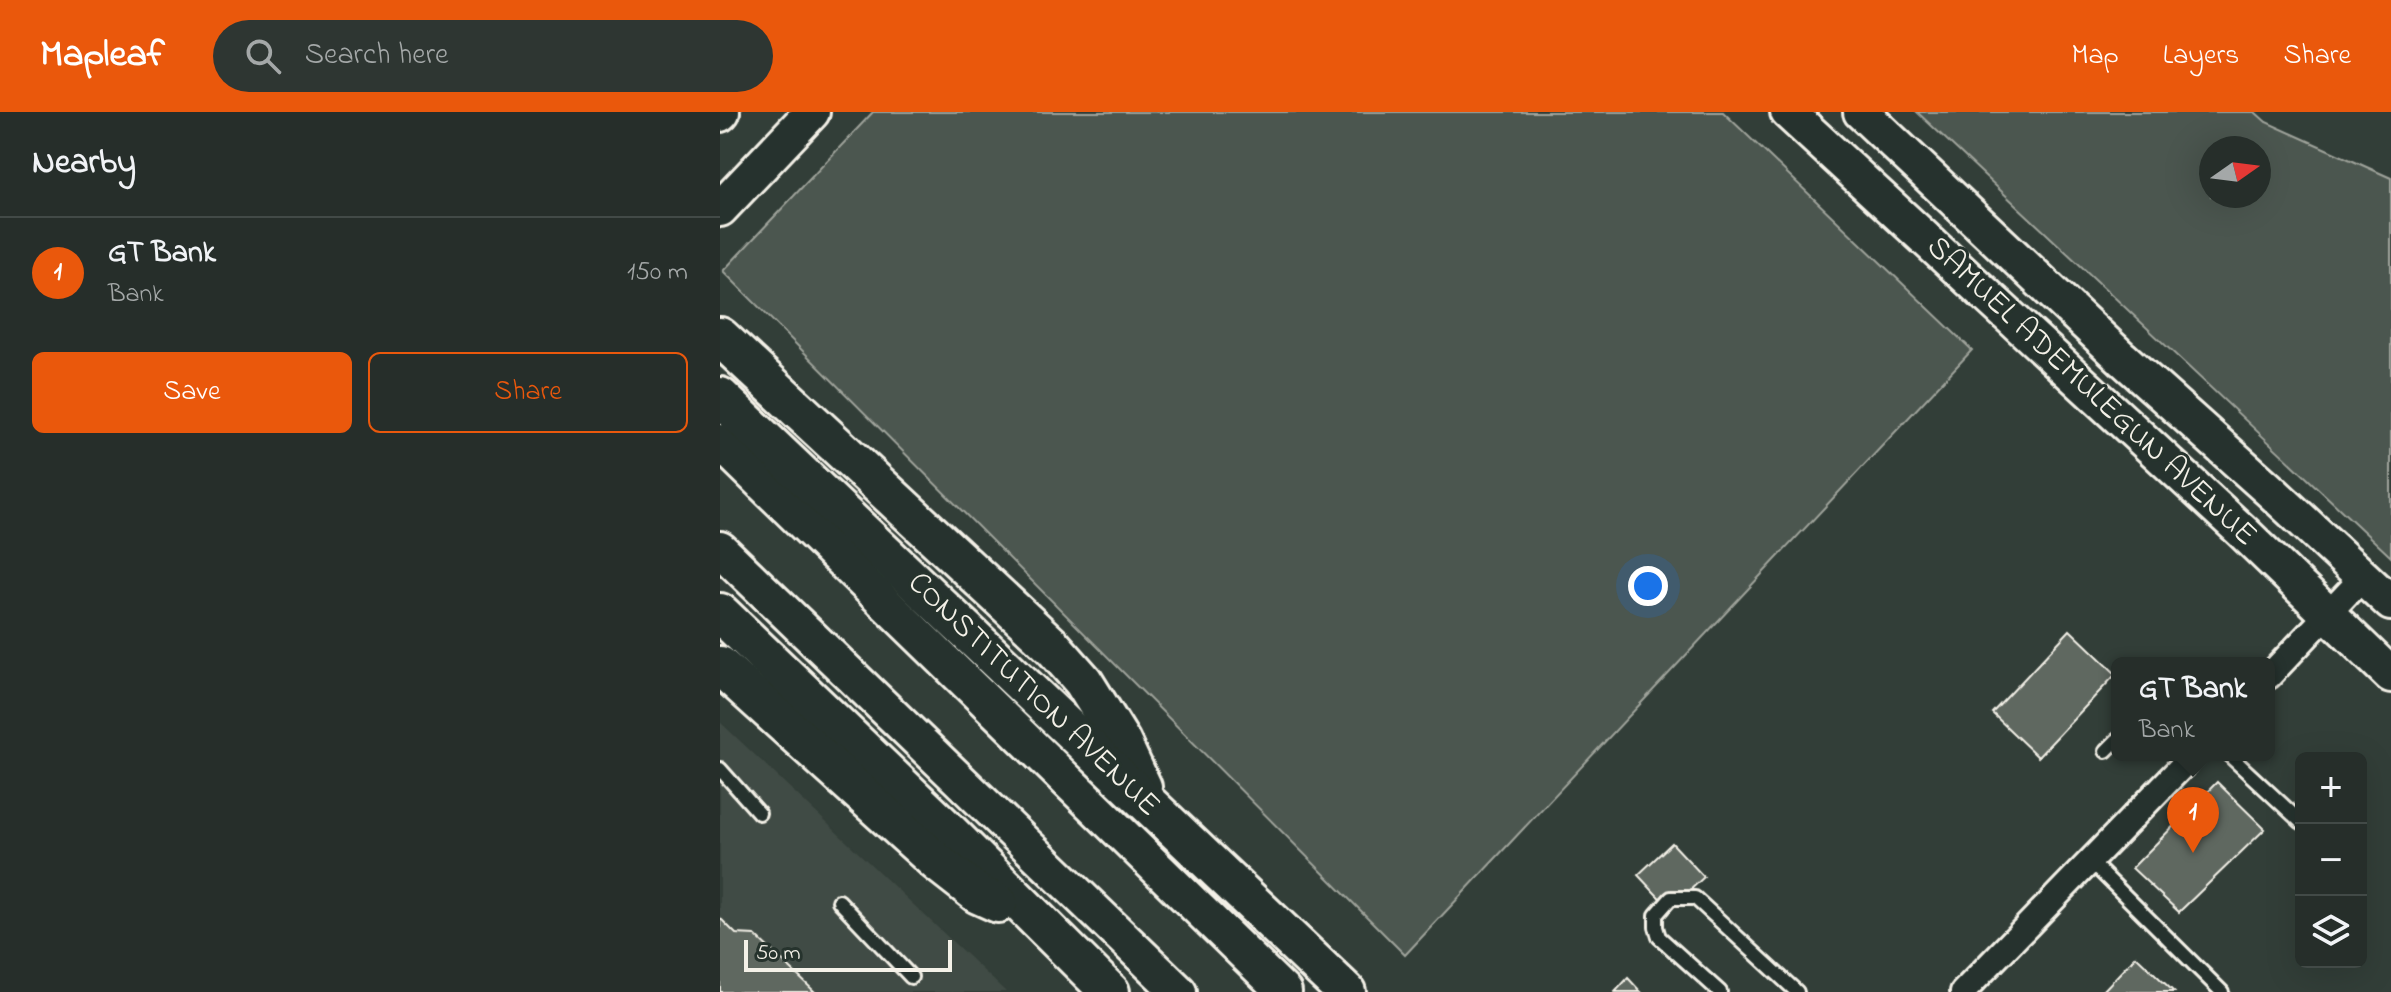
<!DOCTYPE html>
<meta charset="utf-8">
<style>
:root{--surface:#262e2a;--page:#2e3632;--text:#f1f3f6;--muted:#a4a8a8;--line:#424a47;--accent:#ea580c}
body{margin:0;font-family:"Indie Flower",sans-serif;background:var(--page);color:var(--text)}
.controls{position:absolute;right:24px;bottom:24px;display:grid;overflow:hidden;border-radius:12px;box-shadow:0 8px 32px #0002}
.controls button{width:72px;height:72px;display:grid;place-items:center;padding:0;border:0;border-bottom:2px solid var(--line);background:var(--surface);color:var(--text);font:40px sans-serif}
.compass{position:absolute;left:1479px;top:24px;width:72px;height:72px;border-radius:50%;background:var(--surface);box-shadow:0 8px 32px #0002;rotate:76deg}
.scale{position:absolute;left:24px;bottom:20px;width:208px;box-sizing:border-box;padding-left:8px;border:4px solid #f4f1e8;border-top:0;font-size:22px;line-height:28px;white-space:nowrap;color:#f4f1e8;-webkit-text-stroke:6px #26332d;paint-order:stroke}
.you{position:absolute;left:928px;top:474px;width:28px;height:28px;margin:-20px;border:6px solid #fff;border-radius:50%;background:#1a73e8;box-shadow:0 0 0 12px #1a73e833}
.badge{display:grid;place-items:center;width:52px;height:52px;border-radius:50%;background:var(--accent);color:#fff;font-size:26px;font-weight:700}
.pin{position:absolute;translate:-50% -66px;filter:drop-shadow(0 2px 4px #0008)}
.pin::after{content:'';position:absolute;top:42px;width:28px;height:24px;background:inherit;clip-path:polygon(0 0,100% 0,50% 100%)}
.popup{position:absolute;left:1391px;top:545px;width:164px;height:104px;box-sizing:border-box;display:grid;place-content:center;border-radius:12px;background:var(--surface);filter:drop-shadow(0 2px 6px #0005);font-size:26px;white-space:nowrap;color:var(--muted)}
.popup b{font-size:30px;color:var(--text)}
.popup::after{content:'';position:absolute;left:50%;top:100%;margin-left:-16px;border:16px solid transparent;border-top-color:var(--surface)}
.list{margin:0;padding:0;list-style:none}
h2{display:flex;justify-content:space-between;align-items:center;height:104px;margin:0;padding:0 32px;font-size:34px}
h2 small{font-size:26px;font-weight:400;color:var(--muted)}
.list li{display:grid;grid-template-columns:52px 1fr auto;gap:24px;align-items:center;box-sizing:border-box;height:112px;padding:0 32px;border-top:2px solid var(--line)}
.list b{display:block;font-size:30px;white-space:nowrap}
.list p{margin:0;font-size:26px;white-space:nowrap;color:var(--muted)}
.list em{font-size:26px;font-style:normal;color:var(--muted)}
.actions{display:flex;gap:16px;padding:24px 32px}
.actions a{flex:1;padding:18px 0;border:2px solid var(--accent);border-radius:12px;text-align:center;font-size:28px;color:var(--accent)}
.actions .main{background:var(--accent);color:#fff}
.icon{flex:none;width:44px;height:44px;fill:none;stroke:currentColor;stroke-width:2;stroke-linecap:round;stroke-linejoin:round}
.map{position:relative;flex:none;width:1671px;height:880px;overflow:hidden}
header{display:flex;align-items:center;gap:48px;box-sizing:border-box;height:112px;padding:0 40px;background:var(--accent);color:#fff}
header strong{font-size:38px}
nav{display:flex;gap:44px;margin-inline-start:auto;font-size:28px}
.search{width:560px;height:72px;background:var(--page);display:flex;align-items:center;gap:20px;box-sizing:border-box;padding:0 28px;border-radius:44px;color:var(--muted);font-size:30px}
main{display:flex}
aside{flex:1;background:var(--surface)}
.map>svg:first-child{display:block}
.built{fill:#404b44}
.green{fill:#4c564f;stroke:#a0a49c;stroke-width:2;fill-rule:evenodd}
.building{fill:#5f6861;stroke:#f4f1e8;stroke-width:2}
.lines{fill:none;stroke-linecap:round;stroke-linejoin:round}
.lane-casing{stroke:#f4f1e8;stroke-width:18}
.street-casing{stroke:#f4f1e8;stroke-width:30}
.secondary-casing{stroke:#f4f1e8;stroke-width:40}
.primary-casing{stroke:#f4f1e8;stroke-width:44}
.lane{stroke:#26332d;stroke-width:12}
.street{stroke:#26332d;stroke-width:24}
.secondary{stroke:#26332d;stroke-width:34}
.primary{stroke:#26332d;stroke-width:38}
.labels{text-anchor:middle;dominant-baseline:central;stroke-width:6;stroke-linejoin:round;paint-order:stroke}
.street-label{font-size:32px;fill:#f4f1e8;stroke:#26332d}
</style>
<header>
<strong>Mapleaf</strong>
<div class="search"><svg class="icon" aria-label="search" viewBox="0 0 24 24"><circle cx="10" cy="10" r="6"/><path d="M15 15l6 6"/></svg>Search here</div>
<nav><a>Map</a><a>Layers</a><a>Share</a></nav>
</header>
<main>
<aside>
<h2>Nearby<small></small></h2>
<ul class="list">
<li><span class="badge">1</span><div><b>GT Bank</b><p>Bank</p></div><em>150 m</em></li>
</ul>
<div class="actions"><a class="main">Save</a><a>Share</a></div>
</aside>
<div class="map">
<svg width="1671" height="880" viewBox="0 0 1671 880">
<rect width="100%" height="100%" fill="#323e38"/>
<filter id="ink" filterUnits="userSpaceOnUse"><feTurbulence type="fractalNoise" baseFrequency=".0125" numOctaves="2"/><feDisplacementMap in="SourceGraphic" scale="16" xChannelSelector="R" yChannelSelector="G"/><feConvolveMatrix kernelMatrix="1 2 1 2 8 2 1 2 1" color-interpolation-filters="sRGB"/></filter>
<g filter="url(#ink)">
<path class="built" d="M0,610L286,880H0Z"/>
<g class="green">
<path d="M153,0H1003L1252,238L685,843L3,159Z"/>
<path d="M1197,0H1535L1546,10L1671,66V445ZM1491,36H1539V84H1491Z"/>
</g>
<g class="building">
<path d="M1350,518L1396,562L1318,645L1272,601Z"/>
<path d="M1497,670L1545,717L1459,800L1412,756Z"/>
<path d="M952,731L984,765L950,797L918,763Z"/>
<path d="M0,806L16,822L35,823L95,880H0Z"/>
<path d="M1416,844L1454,880H1382Z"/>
<path d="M908,866L921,880H895Z"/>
</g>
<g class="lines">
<defs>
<g id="lane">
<path d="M1386,639L1397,628"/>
<path d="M1509,643L1581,710"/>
<path d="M0,657L39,701"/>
<path d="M1370,749L1502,880"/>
<path d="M119,789L191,865"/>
<path d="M1000,880L939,825L936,815V803L951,786H975L1077,880"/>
</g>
<g id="street">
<path d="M1549,564L1643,465"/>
<path d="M1243,880L1473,643"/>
</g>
<g id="secondary">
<path d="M1068,0L1523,420L1671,563"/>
<path d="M1141,0L1402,246L1554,382L1671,491"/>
<path d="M0,2L2,0"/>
<path d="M0,97L92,0"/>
<path d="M0,330L564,880"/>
<path d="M0,437L459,880"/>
</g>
<g id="primary">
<path d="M0,225L333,535L363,569L401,630L422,675"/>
<path d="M0,285L626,880"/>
<path d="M0,501L221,712L390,880"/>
<path d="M0,554L217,750L258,782L278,791"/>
</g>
</defs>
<use href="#lane" class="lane-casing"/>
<use href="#street" class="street-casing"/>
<use href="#secondary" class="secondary-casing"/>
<use href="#primary" class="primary-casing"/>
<use href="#lane" class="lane"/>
<use href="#street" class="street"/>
<use href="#secondary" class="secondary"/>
<use href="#primary" class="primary"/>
</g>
</g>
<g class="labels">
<g class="street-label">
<text transform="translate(1371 280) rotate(43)">SAMUEL ADEMULEGUN AVENUE</text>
<text transform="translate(313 583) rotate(44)">CONSTITUTION AVENUE</text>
</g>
</g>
</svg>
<div class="controls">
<button>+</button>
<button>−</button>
<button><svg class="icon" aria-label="layers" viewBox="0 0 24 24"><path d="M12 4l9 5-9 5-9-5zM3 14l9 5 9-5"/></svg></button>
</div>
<svg class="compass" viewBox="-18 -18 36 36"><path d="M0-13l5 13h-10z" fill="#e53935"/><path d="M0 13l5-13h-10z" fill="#a4a8a8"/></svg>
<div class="scale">50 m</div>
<div class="you"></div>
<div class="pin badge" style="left:1473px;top:741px">1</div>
<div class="popup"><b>GT Bank</b>Bank</div>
</div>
</main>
